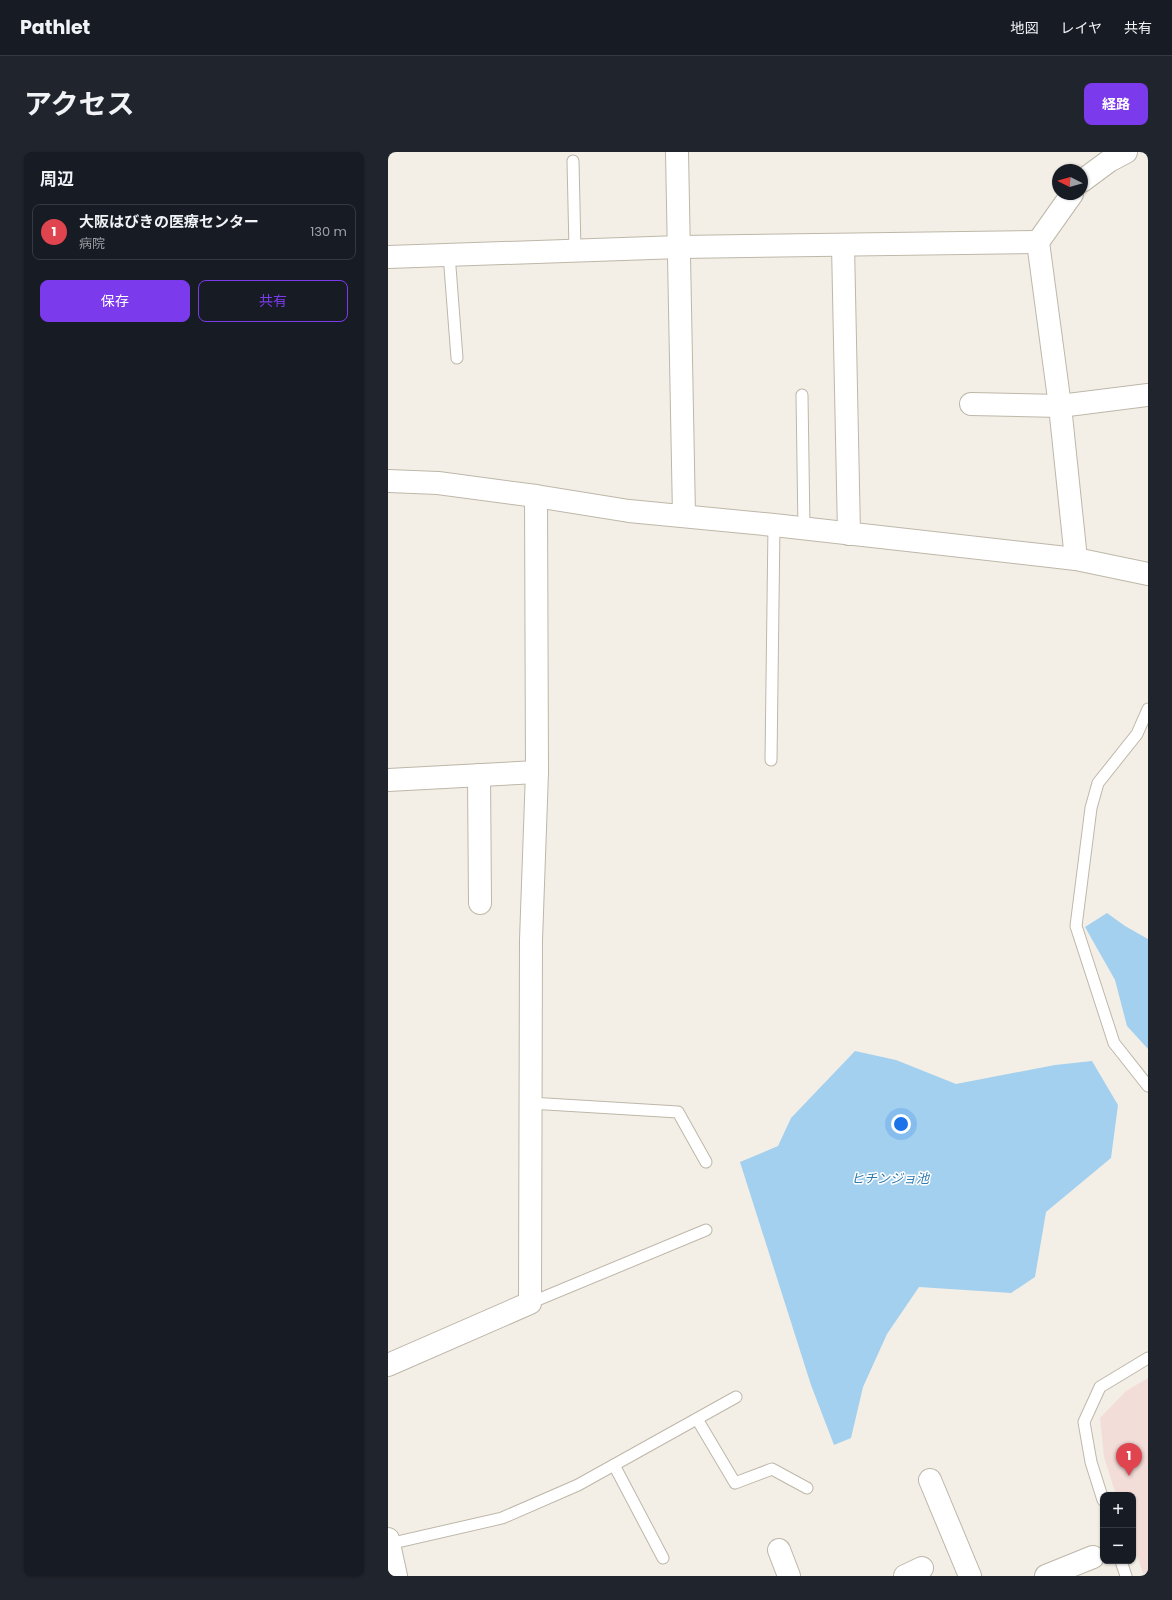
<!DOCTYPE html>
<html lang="ja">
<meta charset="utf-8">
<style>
:root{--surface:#171b24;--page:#20242c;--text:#f1f3f6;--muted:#9ea1a6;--line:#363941;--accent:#7c3aed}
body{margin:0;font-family:Poppins,"Noto Sans JP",sans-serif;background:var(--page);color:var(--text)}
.controls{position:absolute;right:12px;bottom:12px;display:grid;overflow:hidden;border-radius:8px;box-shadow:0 1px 3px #0004}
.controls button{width:36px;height:36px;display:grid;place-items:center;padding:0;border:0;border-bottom:1px solid var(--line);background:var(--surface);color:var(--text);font:20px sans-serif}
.compass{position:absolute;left:664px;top:12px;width:36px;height:36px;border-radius:50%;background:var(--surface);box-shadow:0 1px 3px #0004;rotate:275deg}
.you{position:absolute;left:513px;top:972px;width:14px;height:14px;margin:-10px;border:3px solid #fff;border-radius:50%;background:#1a73e8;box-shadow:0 0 0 6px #1a73e833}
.badge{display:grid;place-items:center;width:26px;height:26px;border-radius:50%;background:var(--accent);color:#fff;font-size:13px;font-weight:700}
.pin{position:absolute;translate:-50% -33px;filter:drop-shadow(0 1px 2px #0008)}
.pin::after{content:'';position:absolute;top:21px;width:14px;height:12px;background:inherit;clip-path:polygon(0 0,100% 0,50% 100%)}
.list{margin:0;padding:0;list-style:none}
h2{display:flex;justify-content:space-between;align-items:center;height:52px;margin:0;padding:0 16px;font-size:17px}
h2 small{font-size:13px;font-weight:400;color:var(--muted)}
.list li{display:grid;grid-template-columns:26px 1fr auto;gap:12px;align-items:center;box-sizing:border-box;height:56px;margin:0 8px 8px;padding:0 8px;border:1px solid var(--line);border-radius:8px}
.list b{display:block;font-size:15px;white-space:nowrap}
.list p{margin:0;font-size:13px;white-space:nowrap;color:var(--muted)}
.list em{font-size:13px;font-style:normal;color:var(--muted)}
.actions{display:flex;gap:8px;padding:12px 16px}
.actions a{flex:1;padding:9px 0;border:1px solid var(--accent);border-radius:8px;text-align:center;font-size:14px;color:var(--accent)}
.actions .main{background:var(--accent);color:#fff}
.map{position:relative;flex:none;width:760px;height:1424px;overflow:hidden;border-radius:8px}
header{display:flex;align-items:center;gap:24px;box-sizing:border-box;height:56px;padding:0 20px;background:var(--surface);border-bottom:1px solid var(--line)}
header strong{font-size:19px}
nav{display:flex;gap:22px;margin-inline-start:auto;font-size:14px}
.intro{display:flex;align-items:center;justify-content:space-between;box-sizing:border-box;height:96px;padding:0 24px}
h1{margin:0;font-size:28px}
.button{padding:10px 18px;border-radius:8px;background:var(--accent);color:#fff;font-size:14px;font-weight:700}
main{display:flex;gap:24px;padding:0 24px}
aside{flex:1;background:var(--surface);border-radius:8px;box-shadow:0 1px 3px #0004}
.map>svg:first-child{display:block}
.medical{fill:#f3ddd9}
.water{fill:#a3d0ef}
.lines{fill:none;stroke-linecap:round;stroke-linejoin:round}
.service-casing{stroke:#beb7a9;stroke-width:13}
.minor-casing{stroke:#beb7a9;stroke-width:24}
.tertiary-casing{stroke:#beb7a9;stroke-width:24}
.service{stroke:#fff;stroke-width:11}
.minor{stroke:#fff;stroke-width:22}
.tertiary{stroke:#fff;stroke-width:22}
.labels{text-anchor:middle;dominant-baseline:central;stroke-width:3;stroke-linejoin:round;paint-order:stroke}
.water-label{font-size:13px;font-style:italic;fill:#307ab0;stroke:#fff}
</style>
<header>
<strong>Pathlet</strong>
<nav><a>地図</a><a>レイヤ</a><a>共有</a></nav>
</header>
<div class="intro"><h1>アクセス</h1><a class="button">経路</a></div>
<main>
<aside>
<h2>周辺<small></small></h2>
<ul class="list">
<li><span class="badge" style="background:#e0444e">1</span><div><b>大阪はびきの医療センター</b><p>病院</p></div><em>130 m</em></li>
</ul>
<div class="actions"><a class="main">保存</a><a>共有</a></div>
</aside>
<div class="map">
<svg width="760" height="1424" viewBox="0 0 760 1424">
<rect width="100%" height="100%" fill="#f3efe6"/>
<path class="medical" d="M760,1226V1424H756L745,1392V1343H728L716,1305L712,1266L738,1239Z"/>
<g class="water">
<path d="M719,761L737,774L760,787V897L739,874L727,828L697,775Z"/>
<path d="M467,899L508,908L568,932L667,913L704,909L730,953L723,1006L658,1060L647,1125L623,1141L531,1135L499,1182L475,1235L463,1286L446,1293L423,1233L352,1010L390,994L403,966Z"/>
</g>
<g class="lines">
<defs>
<g id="service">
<path d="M185,9L187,98"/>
<path d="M61,102L69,206"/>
<path d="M414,243L416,377"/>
<path d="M760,557L749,582L710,631L703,656L688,774L726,891L760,934"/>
<path d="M383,608L386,373"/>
<path d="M142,951L290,960L318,1010"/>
<path d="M142,1151L318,1078"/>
<path d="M309,1267L347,1331L384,1317L419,1336"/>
<path d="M226,1313L275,1406"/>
<path d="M715,1348L703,1310L696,1270L712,1235L760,1206"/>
<path d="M1,1392L114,1366L190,1333L348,1245"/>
<path d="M733,1409L738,1424"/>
</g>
<g id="minor">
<path d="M289,0L296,364"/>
<path d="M694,29L721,9L738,0"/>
<path d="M684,42L650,90L672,254L688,407"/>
<path d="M455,93L461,382"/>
<path d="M0,105L292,95L650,90"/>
<path d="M583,252L672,254L760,243"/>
<path d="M91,623L92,751"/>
<path d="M0,628L149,620"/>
<path d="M0,1213L142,1151L143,788L149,620L148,344"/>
<path d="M542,1328L582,1424"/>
<path d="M391,1398L401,1424"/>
<path d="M517,1424L534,1416"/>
<path d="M658,1424L705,1405"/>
</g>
<g id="tertiary">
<path d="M0,329L50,331L148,344L241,359L386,373L688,407L760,422"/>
<path d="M0,1387L8,1424"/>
</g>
</defs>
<use href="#service" class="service-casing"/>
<use href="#minor" class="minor-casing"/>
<use href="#tertiary" class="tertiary-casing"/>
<use href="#service" class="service"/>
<use href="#minor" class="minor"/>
<use href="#tertiary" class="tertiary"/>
</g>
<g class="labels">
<g class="water-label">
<text x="502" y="1026">ヒチンジョ池</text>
</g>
</g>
</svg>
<div class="controls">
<button>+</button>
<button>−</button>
</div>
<svg class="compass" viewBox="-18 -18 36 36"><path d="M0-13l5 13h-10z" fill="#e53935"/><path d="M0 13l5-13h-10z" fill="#9ea1a6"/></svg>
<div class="you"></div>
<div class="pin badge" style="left:741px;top:1324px;background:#e0444e">1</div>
</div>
</main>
